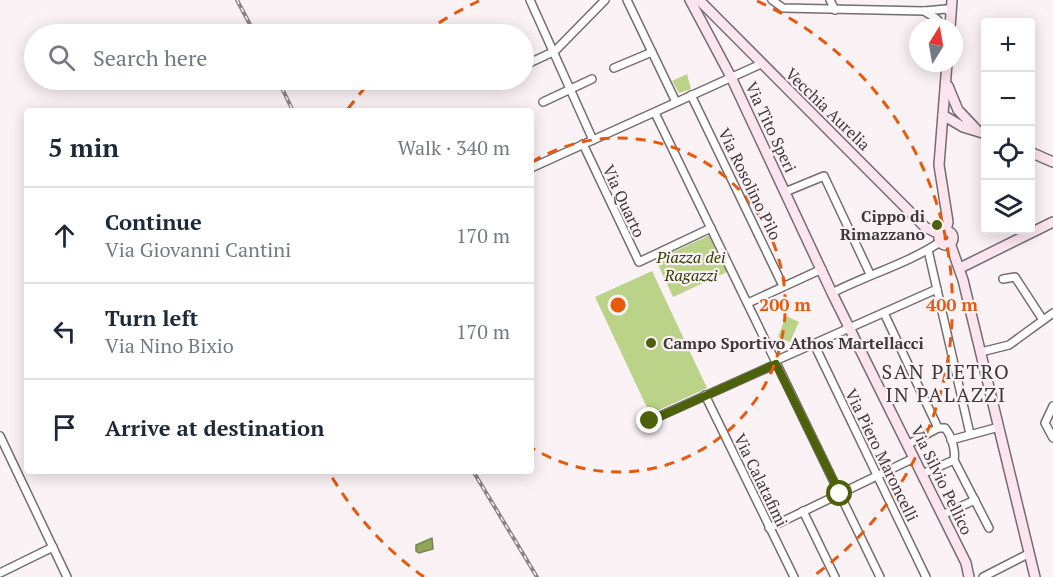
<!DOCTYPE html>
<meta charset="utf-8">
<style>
:root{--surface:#fff;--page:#f6f6f7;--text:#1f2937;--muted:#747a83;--line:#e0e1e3}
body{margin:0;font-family:"PT Serif",serif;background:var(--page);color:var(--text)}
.controls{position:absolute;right:18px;top:18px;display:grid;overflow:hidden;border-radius:6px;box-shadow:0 3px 15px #0003}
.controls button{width:54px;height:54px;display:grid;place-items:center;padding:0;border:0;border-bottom:2px solid var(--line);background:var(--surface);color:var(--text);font:30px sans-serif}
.compass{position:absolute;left:909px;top:18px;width:54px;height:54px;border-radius:50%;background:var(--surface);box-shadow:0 3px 15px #0003;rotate:11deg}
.stop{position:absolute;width:18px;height:18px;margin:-14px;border:4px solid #4d610a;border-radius:50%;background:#fff}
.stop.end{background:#4d610a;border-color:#fff;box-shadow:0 2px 6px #0008}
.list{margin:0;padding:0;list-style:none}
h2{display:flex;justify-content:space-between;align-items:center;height:78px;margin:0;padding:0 24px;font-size:26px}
h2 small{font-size:20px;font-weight:400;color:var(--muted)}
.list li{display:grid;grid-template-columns:39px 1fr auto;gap:18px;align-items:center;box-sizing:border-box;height:96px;padding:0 24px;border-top:2px solid var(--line)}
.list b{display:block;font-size:22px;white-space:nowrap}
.list p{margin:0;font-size:20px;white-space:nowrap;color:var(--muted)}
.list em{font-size:20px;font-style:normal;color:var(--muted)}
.icon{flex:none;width:33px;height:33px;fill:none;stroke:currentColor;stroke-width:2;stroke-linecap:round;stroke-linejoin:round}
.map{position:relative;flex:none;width:1053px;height:577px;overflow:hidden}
.search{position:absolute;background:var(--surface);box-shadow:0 3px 15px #0003;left:24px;top:24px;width:510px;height:66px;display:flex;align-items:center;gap:15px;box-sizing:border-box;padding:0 21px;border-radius:33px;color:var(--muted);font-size:22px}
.panel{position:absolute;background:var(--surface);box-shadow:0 3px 15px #0003;left:24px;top:108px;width:510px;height:366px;border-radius:6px}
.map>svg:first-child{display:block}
.green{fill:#bbd388}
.water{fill:#8fa756;stroke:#77864e;stroke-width:1.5}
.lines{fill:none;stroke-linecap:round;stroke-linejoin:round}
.minor-casing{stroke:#756d70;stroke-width:10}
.secondary-casing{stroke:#756d70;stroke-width:12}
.minor{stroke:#fff;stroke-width:7}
.secondary{stroke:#fde5f0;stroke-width:9}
.rail-casing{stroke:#8b8487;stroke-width:4}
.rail{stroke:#fbf2f6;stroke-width:1.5;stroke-dasharray:4.5;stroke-linecap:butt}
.route{stroke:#4d610a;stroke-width:8}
.ring{fill:none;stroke:#e8590c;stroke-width:3;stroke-dasharray:10 8}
.poi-dot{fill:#4d610a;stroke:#fbf2f6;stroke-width:2}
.labels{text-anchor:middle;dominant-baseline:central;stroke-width:4.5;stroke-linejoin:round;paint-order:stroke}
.street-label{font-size:16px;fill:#3e3a3c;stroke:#fbf2f6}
.poi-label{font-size:16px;font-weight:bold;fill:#3e3a3c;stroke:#fbf2f6;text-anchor:end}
.park-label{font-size:16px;font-style:italic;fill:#303f00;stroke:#fbf2f6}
.quarter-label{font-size:20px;letter-spacing:1.5px;fill:#3e3a3c;stroke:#fbf2f6}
.centre{fill:#e8590c;stroke:#fbf2f6;stroke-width:3}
.ring-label{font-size:18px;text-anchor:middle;font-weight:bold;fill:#e8590c;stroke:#fbf2f6;stroke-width:4.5;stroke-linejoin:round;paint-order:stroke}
</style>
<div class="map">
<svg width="1053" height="577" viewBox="0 0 1053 577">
<rect width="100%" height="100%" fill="#fbf2f6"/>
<g class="green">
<path d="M687,74L691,89L679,93L672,81Z"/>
<path d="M710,235L727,272L673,297L656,260Z"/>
<path d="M652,271L707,388L650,414L595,297Z"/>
<path d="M786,316L799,322L790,342L778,337Z"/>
</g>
<path class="water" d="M432,538L433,549L419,553L416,551V545Z"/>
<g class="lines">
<defs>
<g id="minor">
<path d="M530,0L593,140"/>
<path d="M627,0L676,102"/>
<path d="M772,0L783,8L924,11L946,9L951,13"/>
<path d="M830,0L835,10"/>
<path d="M924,11L937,19L942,27"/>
<path d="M525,65L555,51L605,0"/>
<path d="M614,68L652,52"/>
<path d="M691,95L783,286"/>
<path d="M543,102L592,79"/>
<path d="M655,113L880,577"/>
<path d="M583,144L639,262L711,228"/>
<path d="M531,168L761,64"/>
<path d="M785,192L824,176L870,274"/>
<path d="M928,250L970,434"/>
<path d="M1003,279L1015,277L1043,320"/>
<path d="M832,293C867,275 909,263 940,242"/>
<path d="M748,303L822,269"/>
<path d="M884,313L938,428"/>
<path d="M814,344L926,577"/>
<path d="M981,352L1009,345L1053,313"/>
<path d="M775,361L937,289"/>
<path d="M705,395L794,577"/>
<path d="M1053,406L1045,423L1053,438"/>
<path d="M649,421L776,364"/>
<path d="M0,436L67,577"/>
<path d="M951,440L999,427"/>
<path d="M907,445L938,428H945C951,435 956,450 954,460L922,474"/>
<path d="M954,460L989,528"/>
<path d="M803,511L835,577"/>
<path d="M942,515L975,500"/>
<path d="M769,528L914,458"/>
<path d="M0,573L53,547"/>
<path d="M983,577L1028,554"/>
</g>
<g id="secondary">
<path d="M690,0L731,77L832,293L966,563L969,577"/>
<path d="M699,0L925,227L939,234"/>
<path d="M950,27L952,0"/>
<path d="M948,86L958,110L977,130"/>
<path d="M943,115L963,127L986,134"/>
<path d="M1030,152L1053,162"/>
<path d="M946,230L948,222L939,165L947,63"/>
<circle cx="946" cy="238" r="7"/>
<path d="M950,243L963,280L1035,577"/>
<path d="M960,268L1053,222"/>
</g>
</defs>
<use href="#minor" class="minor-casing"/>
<use href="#secondary" class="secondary-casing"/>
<use href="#minor" class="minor"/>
<use href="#secondary" class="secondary"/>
<defs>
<g id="rail">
<path d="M237,0L255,34"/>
<path d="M278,80L293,111"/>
<path d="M473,471L537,577"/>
</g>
</defs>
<use href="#rail" class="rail-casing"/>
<use href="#rail" class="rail"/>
</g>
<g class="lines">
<path class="route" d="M650,421L776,364L840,494"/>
</g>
<g class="ring">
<path d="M532 162A167 167 0 1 1 532 448"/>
<path d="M424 577A334 334 0 0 1 329 472M348 109A334 334 0 0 1 370 82M424 33A334 334 0 0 1 479 1M757 1A334 334 0 0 1 812 577"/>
</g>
<g class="poi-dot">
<circle cx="937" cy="225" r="6"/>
<circle cx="651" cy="343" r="6"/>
</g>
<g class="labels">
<g class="street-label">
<text transform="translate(828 109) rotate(44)">Vecchia Aurelia</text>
<text transform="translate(771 127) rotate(65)">Via Tito Speri</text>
<text transform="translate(750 184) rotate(64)">Via Rosolino Pilo</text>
<text transform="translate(624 201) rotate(65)">Via Quarto</text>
<text transform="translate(882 455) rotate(64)">Via Piero Maroncelli</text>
<text transform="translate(761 480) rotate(64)">Via Calatafimi</text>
<text transform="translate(942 480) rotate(64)">Via Silvio Pellico</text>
</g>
<g class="poi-label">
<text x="925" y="216">Cippo di<tspan x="925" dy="18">Rimazzano</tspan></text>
<text x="663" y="343" text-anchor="start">Campo Sportivo Athos Martellacci</text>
</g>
<g class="park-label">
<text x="691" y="257">Piazza dei<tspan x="691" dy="18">Ragazzi</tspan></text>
</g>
<g class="quarter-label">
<text x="946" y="371">SAN PIETRO<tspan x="946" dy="23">IN PALAZZI</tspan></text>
</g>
</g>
<circle cx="618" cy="305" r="9" class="centre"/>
<g class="ring-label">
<text x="785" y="311">200 m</text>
<text x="952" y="311">400 m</text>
</g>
</svg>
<div class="controls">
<button>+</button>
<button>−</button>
<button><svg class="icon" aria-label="locate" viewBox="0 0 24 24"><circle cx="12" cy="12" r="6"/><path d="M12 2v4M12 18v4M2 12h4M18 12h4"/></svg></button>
<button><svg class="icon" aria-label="layers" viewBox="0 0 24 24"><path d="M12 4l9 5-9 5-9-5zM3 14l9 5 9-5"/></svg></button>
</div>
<svg class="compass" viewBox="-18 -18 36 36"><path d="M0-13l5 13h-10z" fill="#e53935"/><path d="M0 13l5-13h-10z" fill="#747a83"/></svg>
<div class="stop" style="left:840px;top:494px"></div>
<div class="stop end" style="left:650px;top:421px"></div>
<div class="search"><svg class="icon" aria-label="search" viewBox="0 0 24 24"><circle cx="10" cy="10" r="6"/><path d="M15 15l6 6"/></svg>Search here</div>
<section class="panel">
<h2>5 min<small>Walk · 340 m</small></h2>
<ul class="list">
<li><svg class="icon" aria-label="ahead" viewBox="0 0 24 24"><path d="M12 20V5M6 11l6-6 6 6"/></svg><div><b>Continue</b><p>Via Giovanni Cantini</p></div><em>170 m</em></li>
<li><svg class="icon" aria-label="left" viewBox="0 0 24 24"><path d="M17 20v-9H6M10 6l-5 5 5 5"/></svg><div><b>Turn left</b><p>Via Nino Bixio</p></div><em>170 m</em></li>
<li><svg class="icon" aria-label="arrive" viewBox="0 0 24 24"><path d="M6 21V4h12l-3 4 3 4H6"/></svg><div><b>Arrive at destination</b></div></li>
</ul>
</section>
</div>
